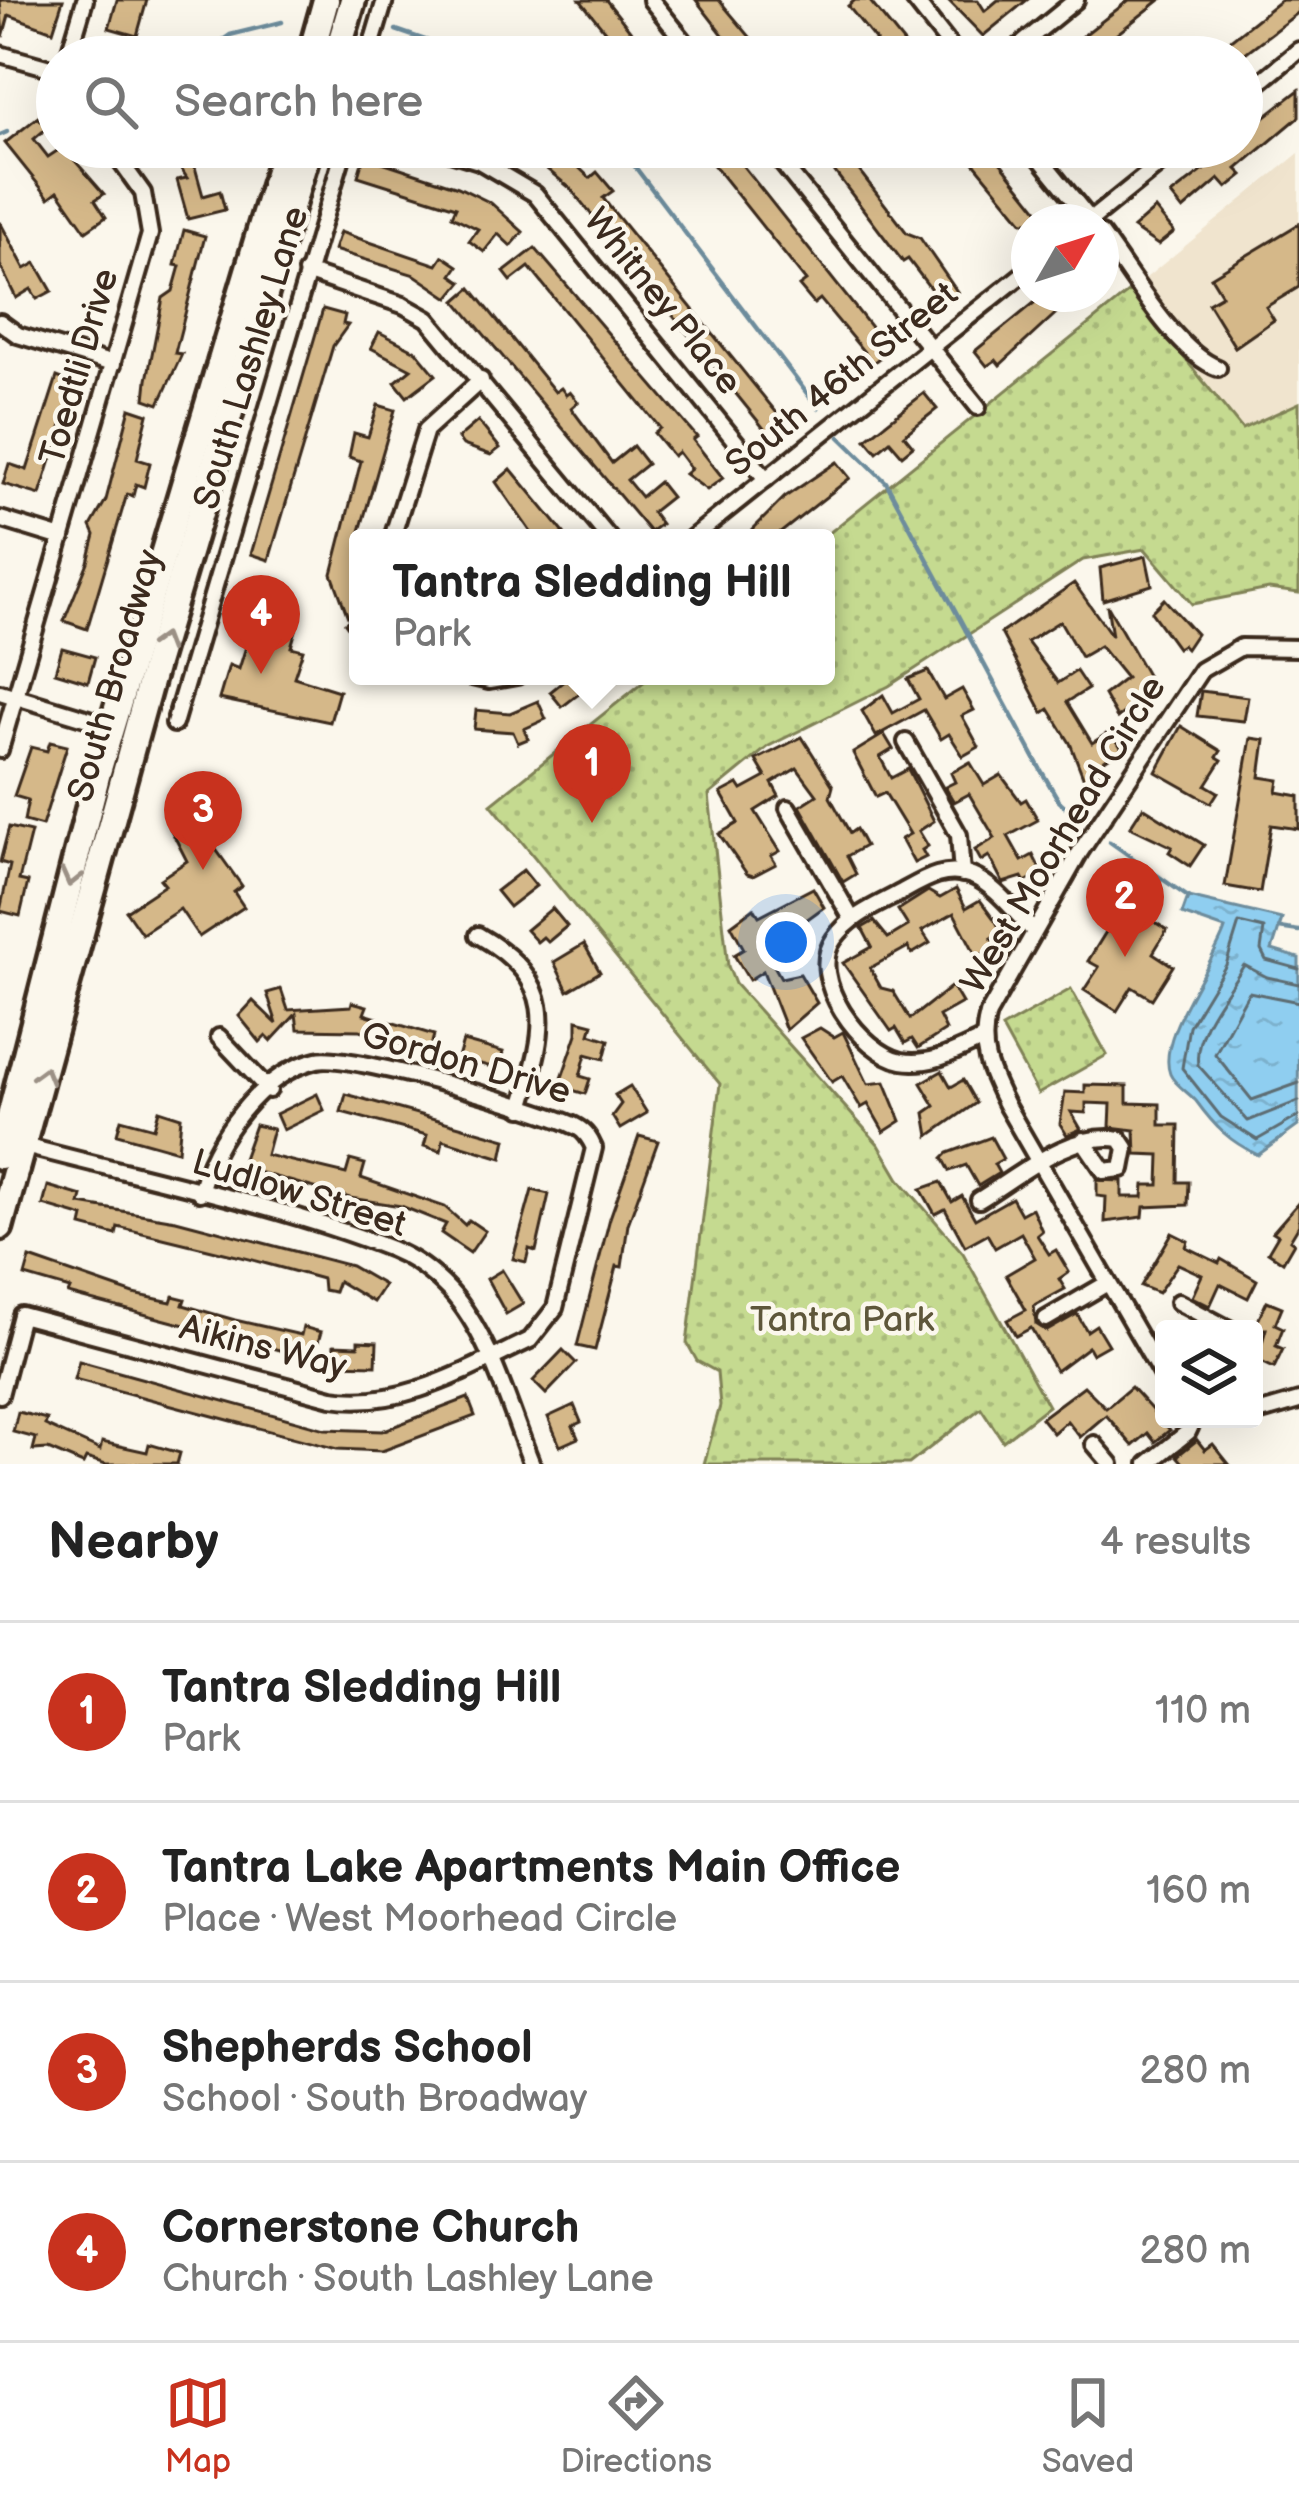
<!DOCTYPE html>
<meta charset="utf-8">
<style>
:root{--surface:#fff;--page:#f6f6f6;--text:#222;--muted:#767676;--line:#e0e0e0;--accent:#c8321e}
body{margin:0;font-family:"Balsamiq Sans",sans-serif;background:var(--page);color:var(--text)}
.controls{position:absolute;right:36px;bottom:36px;display:grid;overflow:hidden;border-radius:12px;box-shadow:0 12px 48px #0002}
.controls button{width:108px;height:108px;display:grid;place-items:center;padding:0;border:0;border-bottom:3px solid var(--line);background:var(--surface);color:var(--text);font:60px sans-serif}
.compass{position:absolute;left:1011px;top:204px;width:108px;height:108px;border-radius:50%;background:var(--surface);box-shadow:0 12px 48px #0002;rotate:51deg}
.you{position:absolute;left:786px;top:942px;width:42px;height:42px;margin:-30px;border:9px solid #fff;border-radius:50%;background:#1a73e8;box-shadow:0 0 0 18px #1a73e833}
.badge{display:grid;place-items:center;width:78px;height:78px;border-radius:50%;background:var(--accent);color:#fff;font-size:39px;font-weight:700}
.pin{position:absolute;translate:-50% -99px;filter:drop-shadow(0 3px 6px #0008)}
.pin::after{content:'';position:absolute;top:63px;width:42px;height:36px;background:inherit;clip-path:polygon(0 0,100% 0,50% 100%)}
.popup{position:absolute;left:349px;top:529px;width:486px;height:156px;box-sizing:border-box;display:grid;place-content:center;border-radius:12px;background:var(--surface);filter:drop-shadow(0 3px 9px #0005);font-size:39px;white-space:nowrap;color:var(--muted)}
.popup b{font-size:45px;color:var(--text)}
.popup::after{content:'';position:absolute;left:50%;top:100%;margin-left:-24px;border:24px solid transparent;border-top-color:var(--surface)}
.list{margin:0;padding:0;list-style:none}
h2{display:flex;justify-content:space-between;align-items:center;height:156px;margin:0;padding:0 48px;font-size:51px}
h2 small{font-size:39px;font-weight:400;color:var(--muted)}
.list li{display:grid;grid-template-columns:78px 1fr auto;gap:36px;align-items:center;box-sizing:border-box;height:180px;padding:0 48px;border-top:3px solid var(--line)}
.list b{display:block;font-size:45px;white-space:nowrap}
.list p{margin:0;font-size:39px;white-space:nowrap;color:var(--muted)}
.list em{font-size:39px;font-style:normal;color:var(--muted)}
.icon{flex:none;width:66px;height:66px;fill:none;stroke:currentColor;stroke-width:2;stroke-linecap:round;stroke-linejoin:round}
.map{position:relative;flex:none;width:1299px;height:1464px;overflow:hidden}
.search{position:absolute;background:var(--surface);box-shadow:0 12px 48px #0002;left:36px;right:36px;top:36px;height:132px;display:flex;align-items:center;gap:30px;box-sizing:border-box;padding:0 42px;border-radius:66px;color:var(--muted);font-size:45px}
.sheet{height:876px;background:var(--surface)}
nav{display:flex;justify-content:space-around;align-items:center;box-sizing:border-box;height:168px;border-top:3px solid var(--line);background:var(--surface);font-size:33px;color:var(--muted)}
nav a{display:grid;justify-items:center;gap:6px}
nav .on{color:var(--accent)}
.map>svg:first-child{display:block}
.built{fill:#f0e4ce}
.park{fill:url(#park-dots);stroke:#808257;stroke-width:3}
.water{fill:url(#water-ripples);stroke:#6d8c9c;stroke-width:3}
.lines{fill:none;stroke-linecap:round;stroke-linejoin:round}
.shore{stroke:#5d6c72;stroke-width:3}
.stream{stroke:#6d8c9c;stroke-width:4.5}
.building{fill:#d5b889;stroke:#3b2a1e;stroke-width:3}
.minor-casing{stroke:#3b2a1e;stroke-width:22}
.trunk-casing{stroke:#3b2a1e;stroke-width:33}
.minor{stroke:#fbf7ec;stroke-width:14}
.trunk{stroke:#fbf7ec;stroke-width:24}
.oneway{stroke:#9b9085}
.labels{text-anchor:middle;dominant-baseline:central;stroke-width:9;stroke-linejoin:round;paint-order:stroke}
.street-label{font-size:36px;fill:#3b2a1e;stroke:#fbf7ec}
.park-label{font-size:36px;fill:#5e563a;stroke:#fbf7ec}
</style>
<div class="map">
<svg width="1299" height="1464" viewBox="0 0 1299 1464">
<defs>
<pattern id="park-dots" width="8" height="8" patternUnits="userSpaceOnUse" patternTransform="scale(3)"><rect width="8" height="8" fill="#c5da90"/><path d="M2 2h.1M6 6h.1" fill="none" stroke="#aabb7c" stroke-width="1.8" stroke-linecap="round"/></pattern>
<pattern id="water-ripples" width="26" height="14" patternUnits="userSpaceOnUse" patternTransform="scale(3)"><rect width="26" height="14" fill="#8fcef0"/><path d="M2 4q2-2 4 0t4 0M15 11q2-2 4 0t4 0" fill="none" stroke="#7cb1cd"/></pattern>
</defs>
<rect width="100%" height="100%" fill="#fbf7ec"/>
<filter id="ink" filterUnits="userSpaceOnUse"><feTurbulence type="fractalNoise" baseFrequency=".00833" numOctaves="2"/><feDisplacementMap in="SourceGraphic" scale="24" xChannelSelector="R" yChannelSelector="G"/><feConvolveMatrix kernelMatrix="1 2 1 2 8 2 1 2 1" color-interpolation-filters="sRGB"/></filter>
<g filter="url(#ink)">
<path class="built" d="M1299,153V403L1243,430L1130,291Z"/>
<g class="park">
<path d="M1130,291L1242,429L1299,403V593L1269,589L1192,604L1145,549L1083,560L889,686L769,746L709,795L728,966L735,984L879,1145L899,1179L963,1253L1048,1406L1003,1441L981,1408L909,1464H704L720,1406L717,1372L697,1361L687,1343L720,1084L491,804L651,676H826L823,538Z"/>
<path d="M1071,989L1107,1055L1038,1094L1002,1028Z"/>
</g>
<path class="water" d="M1188,897L1282,919L1272,950L1299,958L1298,1126L1258,1155C1229,1141 1215,1127 1196,1101C1189,1093 1174,1084 1170,1074C1156,1037 1213,966 1225,929L1182,914Z"/>
<g class="lines">
<g class="shore">
<path d="M1299,969L1266,960L1261,950L1264,929L1239,923L1226,965L1189,1026L1182,1068L1221,1117L1257,1140L1299,1116"/>
<path d="M1299,984L1267,977L1244,965C1227,994 1193,1030 1198,1065L1248,1121L1299,1101"/>
<path d="M1299,1002L1249,992L1215,1054L1252,1100L1299,1083"/>
</g>
<g class="stream">
<path d="M396,30L474,57"/>
<path d="M207,51L230,35L282,22"/>
<path d="M0,135L7,132"/>
<path d="M620,147L818,408"/>
<path d="M840,437L886,482L1042,772L1059,801L1079,819"/>
<path d="M1110,842L1188,897"/>
<path d="M1279,928L1299,931"/>
</g>
</g>
<g class="building">
<path d="M0,0H63L53,31L9,15L3,37Z"/>
<path d="M117,0H147L137,36L109,28Z"/>
<path d="M580,0H606L651,57H626Z"/>
<path d="M696,0H719L767,57H740Z"/>
<path d="M855,0H869L915,57H876L868,47L876,41L848,6Z"/>
<path d="M948,0H978L985,11L998,0H1027L983,36Z"/>
<path d="M1129,0H1160L1088,57H1056Z"/>
<path d="M1281,0H1299V12L1240,57H1209Z"/>
<path d="M1299,90V117L1237,169L1243,175L1227,188L1219,179L1183,210L1171,195L1234,147H1242V134Z"/>
<path d="M38,117L47,128L34,139L48,157L63,147L104,194L95,200L106,217L86,231L58,191L49,198L5,143Z"/>
<path d="M149,147H213L193,160L203,196L220,191L225,210L188,219L177,180L187,178L171,153L158,161Z"/>
<path d="M520,147H557L590,178L597,172L613,191L603,198L609,206L785,423L770,436L570,188Z"/>
<path d="M699,147H725L739,161L889,350L873,363L820,299L814,304L799,286L806,281Z"/>
<path d="M816,147H841L907,233L920,238L958,293L943,305L908,259L903,262Z"/>
<path d="M961,147H988L1048,222H1023Z"/>
<path d="M364,156L458,187L491,203L523,232L511,246L498,234L484,252L469,241L478,229L452,216L456,207L358,176Z"/>
<path d="M1155,209L1174,232L1158,245L1133,228Z"/>
<path d="M0,222L25,269L36,263L52,291L37,299L31,289L16,298L0,265Z"/>
<path d="M1299,224V287L1266,307L1274,320L1235,347L1208,303L1222,295L1211,277Z"/>
<path d="M184,230L205,236L175,353L182,354L159,404L145,399L147,380L163,298L173,291L180,266L175,265Z"/>
<path d="M340,232L437,265L443,256L458,266L452,275L462,282L449,298L415,275L334,250Z"/>
<path d="M535,248L697,437L693,440L723,478L707,490L685,474L691,469L678,452L673,456L654,433L660,428L529,267L511,281L504,272Z"/>
<path d="M471,288L555,392L561,388L566,395L570,392L578,402L571,408L612,463L633,446L647,464L627,480L641,497L659,482L671,497L652,512L661,524L650,532L456,301Z"/>
<path d="M1045,294H1077L1000,365L996,360L987,366L975,351Z"/>
<path d="M323,309L345,315L343,324L348,325L333,346L269,560L251,554Z"/>
<path d="M379,332L416,351L436,375L407,397L395,382L411,369L371,348Z"/>
<path d="M57,377L75,384L40,495L3,484L9,464L27,470Z"/>
<path d="M924,393L937,409L904,435L913,446L902,455L890,441L877,452L866,439Z"/>
<path d="M378,405L395,410L358,538V641L345,623L349,620L332,574L361,461L349,457L354,433L368,437Z"/>
<path d="M130,408L148,414L137,459L150,463L144,487L136,484L133,496L127,494L87,629L64,621L88,562L95,535L91,526L106,500Z"/>
<path d="M478,421L500,448L491,455L463,445L458,438Z"/>
<path d="M837,462L850,478L774,538H755L750,532L785,497Z"/>
<path d="M511,469L564,533L557,538H535L496,482Z"/>
<path d="M1146,556L1152,585L1103,600L1100,568Z"/>
<path d="M1074,583L1112,636L1107,605L1155,689L1117,718L1104,695L1126,678L1100,646L1081,657L1060,621L1027,642L1058,683L1076,671L1088,689L1067,702L1092,743L1111,731L1122,749L1098,764L1102,778L1087,787L1070,743L1049,709L1043,713L1001,633Z"/>
<path d="M1164,599L1196,634L1186,649L1182,645L1177,648L1151,612Z"/>
<path d="M248,615L296,630L291,647L303,650L294,677L339,691L330,722L219,699L229,665L239,669L249,637L242,634Z"/>
<path d="M62,648L95,657L88,682L55,672Z"/>
<path d="M928,671L944,699L962,689L974,710L962,716L979,747L963,756L949,734L941,739L924,710L876,736L862,711L883,695L893,713L919,699L908,679Z"/>
<path d="M570,676H602L562,707L550,692Z"/>
<path d="M1201,691L1248,697L1244,721L1197,716Z"/>
<path d="M538,701L546,719L524,729L528,739L518,743L513,732L474,729L476,710L510,713Z"/>
<path d="M1181,726L1221,751L1217,757L1222,760L1206,785L1218,792L1211,803L1156,772Z"/>
<path d="M884,734L893,749L880,757L891,778L908,769L934,821L919,831L928,846L922,850L926,857L914,863L901,839L910,834L885,793L876,797L853,753Z"/>
<path d="M802,737L833,786L830,797L850,833L856,829L865,846L847,856L856,874L843,882L800,806L817,795L797,768L772,783L779,796L755,811L780,851L771,856L776,864L753,876L747,874L719,834L738,823L721,793L738,784L742,790L766,777L756,760Z"/>
<path d="M1251,738L1265,740L1260,777L1279,780L1277,792L1299,796V829L1271,825L1260,892L1225,886Z"/>
<path d="M50,742L67,746L42,826L24,821L28,800L14,796L31,747L47,751Z"/>
<path d="M970,762L984,785L1001,775L1021,802L1026,799L1038,820L1008,836L1022,861L1033,855L1042,873L1025,882L1022,877L1003,883L989,856L981,861L975,850L995,838L969,794L954,802L945,787L955,782L951,773Z"/>
<path d="M1143,807L1204,845L1190,866L1169,852L1172,847L1130,827Z"/>
<path d="M185,815L192,826L197,823L242,886L234,892L244,907L199,937L180,909L142,934L126,911L165,885L160,879L187,861L169,826Z"/>
<path d="M9,827L31,832L19,880L28,882L20,916L0,911L10,865L0,862Z"/>
<path d="M523,870L536,886L509,907L496,891Z"/>
<path d="M813,888L824,907L765,950L781,978L800,974L817,1003L786,1030L763,971L749,980L734,955L744,949L731,925L754,908L759,916Z"/>
<path d="M956,889L966,908L980,900L995,920L1002,932L991,938L996,946L977,957L954,913L922,931L930,943L912,954L908,947L870,968L881,988L893,991L910,1019L952,986L962,1003L939,1016L946,1030L918,1048L912,1039L905,1043L896,1028L891,1031L843,963L872,947L862,928L874,921L888,938L908,926L898,910L928,891L940,898Z"/>
<path d="M552,908L567,926L548,942L543,937L537,942L526,930Z"/>
<path d="M1135,909L1167,930L1153,953L1173,966L1152,999L1132,987L1117,1011L1084,990L1099,967L1088,961L1109,927L1119,934Z"/>
<path d="M584,944L600,972L568,991L554,962Z"/>
<path d="M281,989L288,1010L351,1006L352,1002L367,1006L364,1014L434,1035L429,1054L360,1030L298,1029L296,1014L271,1041L266,1036L260,1042L239,1016L253,1001L277,1024L267,993Z"/>
<path d="M577,1020L593,1024L590,1034L609,1040L604,1059L586,1054L580,1076L590,1079L585,1094L559,1086L577,1034Z"/>
<path d="M820,1028L834,1037L843,1032L868,1084L885,1082L901,1121L884,1132L868,1104L861,1108L842,1076L832,1082L801,1038Z"/>
<path d="M463,1041L503,1052L499,1069L458,1058Z"/>
<path d="M942,1071L951,1087L963,1080L976,1103L929,1136L925,1113L935,1106L921,1083Z"/>
<path d="M1085,1085L1127,1086V1103L1160,1104V1125H1179L1178,1182H1189L1188,1205L1144,1207L1143,1217L1105,1222L1106,1197L1097,1196V1180L1122,1181V1197H1143L1144,1185H1159L1160,1155L1136,1154L1135,1130L1110,1127L1111,1104L1086,1103V1113L1071,1112L1081,1129L1067,1135L1060,1124L1065,1092L1085,1093Z"/>
<path d="M630,1086L647,1113L620,1129L612,1116L621,1104L615,1095Z"/>
<path d="M317,1094L324,1110L283,1130L276,1114Z"/>
<path d="M346,1094L506,1139L502,1158L443,1140L441,1151L424,1146L427,1135L341,1112Z"/>
<path d="M159,1110L181,1117L178,1151L117,1134L121,1119L154,1128Z"/>
<path d="M255,1125L273,1129L266,1155L346,1174L350,1160L365,1164L361,1178L445,1207L465,1225L469,1220L485,1231L470,1253L441,1233L446,1224L401,1206L350,1198L240,1167Z"/>
<path d="M639,1136L658,1141L628,1224L622,1267L617,1266L595,1350L577,1346L610,1218Z"/>
<path d="M991,1137L1003,1159L994,1164L999,1173L978,1186L966,1165L950,1171L943,1158L948,1153Z"/>
<path d="M941,1182L952,1202L962,1196L975,1219L1012,1198L1021,1214L1032,1208L1042,1231L1037,1235L1049,1254L1056,1250L1069,1272L1059,1279L1065,1289L1034,1306L1036,1324L1047,1331L1077,1314L1087,1331L1096,1325L1108,1345L1092,1354L1088,1347L1056,1371L1031,1328L1016,1336L1007,1320L1026,1310L1006,1275L1035,1258L1021,1233L995,1248L987,1234L965,1246L945,1209L935,1214L921,1189Z"/>
<path d="M48,1186L82,1196L80,1204L176,1220L351,1266L384,1285L373,1302L338,1281L334,1292L323,1290L322,1279L249,1259L118,1227L116,1235L82,1226L84,1217L43,1205Z"/>
<path d="M532,1190L549,1194L536,1251L529,1249L526,1262L513,1259Z"/>
<path d="M1299,1202V1225L1290,1240L1294,1243L1283,1262L1268,1252L1278,1235L1273,1232Z"/>
<path d="M1172,1233L1188,1241L1186,1247L1219,1263L1221,1259L1257,1280L1248,1298L1220,1284L1210,1306L1192,1297L1202,1275L1178,1264L1158,1293L1141,1286Z"/>
<path d="M30,1258L134,1294L171,1302L173,1296L185,1299L183,1305L235,1320L301,1335L303,1327L321,1332L313,1359L68,1294L70,1289L25,1276Z"/>
<path d="M502,1270L523,1304L506,1314L487,1279Z"/>
<path d="M1267,1301L1282,1307L1275,1324L1283,1328L1276,1346L1283,1349L1274,1368L1257,1360L1266,1329H1254Z"/>
<path d="M358,1341L377,1342L376,1365L333,1364L334,1345L358,1346Z"/>
<path d="M563,1350L576,1363L546,1394L533,1381Z"/>
<path d="M79,1361L325,1429L382,1431L468,1398L475,1416L382,1451L337,1449L74,1379Z"/>
<path d="M1084,1386L1106,1408L1131,1387L1170,1430L1155,1442L1148,1433L1133,1446L1106,1415L1080,1437L1067,1421L1053,1433L1041,1418Z"/>
<path d="M574,1405L581,1422L573,1426L578,1438L560,1446L548,1417Z"/>
<path d="M18,1412L47,1419L45,1425L100,1450L102,1442L147,1452L149,1444L180,1453L177,1464H106L86,1458L83,1464L48,1449L33,1450L36,1438L13,1432Z"/>
<path d="M1197,1440L1205,1450L1213,1444L1229,1464H1184L1177,1456Z"/>
</g>
<g class="lines">
<defs>
<g id="minor">
<path d="M651,0L697,57"/>
<path d="M914,0L959,57"/>
<path d="M0,54L57,70"/>
<path d="M68,57L85,0"/>
<path d="M368,57L385,0"/>
<path d="M1006,57L1076,0"/>
<path d="M1242,97L1299,50"/>
<path d="M434,147L479,161L535,194L766,479"/>
<path d="M769,147L978,407"/>
<path d="M1031,147L1092,222"/>
<path d="M1088,222L1181,147"/>
<path d="M1101,234C1130,272 1175,352 1218,368"/>
<path d="M306,272L403,305L428,319L609,538"/>
<path d="M0,322L18,335L113,364"/>
<path d="M0,519L62,538"/>
<path d="M392,538L426,430L481,380"/>
<path d="M692,538L1029,269"/>
<path d="M468,676L489,681L517,676"/>
<path d="M0,692L115,727"/>
<path d="M174,724L345,147"/>
<path d="M906,742L959,835L962,874"/>
<path d="M0,750L150,234L143,193L110,147"/>
<path d="M788,808L852,919"/>
<path d="M478,935C561,983 545,1029 522,1108"/>
<path d="M219,1037L269,1090"/>
<path d="M981,1040C957,1051 930,1066 902,1061C862,1053 806,978 834,939C851,915 878,905 902,892C925,879 945,866 972,876C995,885 1016,914 1034,931"/>
<path d="M21,1145C140,1177 278,1204 391,1249C413,1258 434,1274 450,1291C491,1336 509,1409 532,1464"/>
<path d="M979,1200C1020,1175 1070,1131 1120,1139L1126,1148L1122,1169L1104,1171L1083,1140"/>
<path d="M1178,1302L1229,1329"/>
<path d="M1046,1319L1106,1284"/>
<path d="M1164,1379L1006,1105C990,1072 978,1050 988,1014L1080,852L1201,670L1241,647L1299,648"/>
<path d="M0,1395L21,1315L332,1398C402,1409 468,1369 530,1340L555,1308L594,1148C590,1139 586,1132 577,1127C545,1110 347,1052 317,1060C261,1073 212,1140 200,1193"/>
<path d="M1254,1414L1299,1401"/>
<path d="M1094,1444L1111,1464"/>
<path d="M1148,1464L1188,1432L1194,1419"/>
</g>
<g id="trunk">
<path d="M310,57L326,0"/>
<path d="M336,57L353,0"/>
<path d="M0,1156L98,772L285,147"/>
<path d="M0,1227L155,664L309,147"/>
</g>
</defs>
<use href="#minor" class="minor-casing"/>
<use href="#trunk" class="trunk-casing"/>
<use href="#minor" class="minor"/>
<use href="#trunk" class="trunk"/>
</g>
<defs><path id="oneway-chevron" d="M-2-3.5L2.5 0L-2 3.5" fill="none" stroke-width="1.6" stroke-linecap="round" stroke-linejoin="round" transform="scale(3)"/></defs>
<g class="oneway">
<use href="#oneway-chevron" transform="translate(162 642) rotate(-73)"/>
<use href="#oneway-chevron" transform="translate(71 878) rotate(104)"/>
<use href="#oneway-chevron" transform="translate(44 1075) rotate(-74)"/>
</g>
</g>
<g class="labels">
<g class="street-label">
<text transform="translate(662 302) rotate(51)">Whitney Place</text>
<text transform="translate(252 358) rotate(-73)">South Lashley Lane</text>
<text transform="translate(80 367) rotate(-74)">Toedtli Drive</text>
<text transform="translate(842 380) rotate(-39)">South 46th Street</text>
<text transform="translate(116 676) rotate(-74)">South Broadway</text>
<text transform="translate(1064 835) rotate(-59)">West Moorhead Circle</text>
<text transform="translate(466 1064) rotate(16)">Gordon Drive</text>
<text transform="translate(299 1194) rotate(17)">Ludlow Street</text>
<text transform="translate(263 1348) rotate(14)">Aikins Way</text>
</g>
<g class="park-label">
<text x="842" y="1320">Tantra Park</text>
</g>
</g>
</svg>
<div class="controls">
<button><svg class="icon" aria-label="layers" viewBox="0 0 24 24"><path d="M12 4l9 5-9 5-9-5zM3 14l9 5 9-5"/></svg></button>
</div>
<svg class="compass" viewBox="-18 -18 36 36"><path d="M0-13l5 13h-10z" fill="#e53935"/><path d="M0 13l5-13h-10z" fill="#767676"/></svg>
<div class="you"></div>
<div class="pin badge" style="left:592px;top:823px">1</div>
<div class="popup"><b>Tantra Sledding Hill</b>Park</div>
<div class="pin badge" style="left:1125px;top:957px">2</div>
<div class="pin badge" style="left:203px;top:870px">3</div>
<div class="pin badge" style="left:261px;top:674px">4</div>
<div class="search"><svg class="icon" aria-label="search" viewBox="0 0 24 24"><circle cx="10" cy="10" r="6"/><path d="M15 15l6 6"/></svg>Search here</div>
</div>
<section class="sheet">
<h2>Nearby<small>4 results</small></h2>
<ul class="list">
<li><span class="badge">1</span><div><b>Tantra Sledding Hill</b><p>Park</p></div><em>110 m</em></li>
<li><span class="badge">2</span><div><b>Tantra Lake Apartments Main Office</b><p>Place · West Moorhead Circle</p></div><em>160 m</em></li>
<li><span class="badge">3</span><div><b>Shepherds School</b><p>School · South Broadway</p></div><em>280 m</em></li>
<li><span class="badge">4</span><div><b>Cornerstone Church</b><p>Church · South Lashley Lane</p></div><em>280 m</em></li>
</ul>
</section>
<nav>
<a class="on"><svg class="icon" aria-label="map" viewBox="0 0 24 24"><path d="M3 6l6-2 6 2 6-2v14l-6 2-6-2-6 2zM9 4v14M15 6v14"/></svg>Map</a>
<a><svg class="icon" aria-label="directions" viewBox="0 0 24 24"><path d="M12 3l9 9-9 9-9-9zM9 14v-3h6M13 9l2 2-2 2"/></svg>Directions</a>
<a><svg class="icon" aria-label="saved" viewBox="0 0 24 24"><path d="M7 4h10v16l-5-4-5 4z"/></svg>Saved</a>
</nav>
